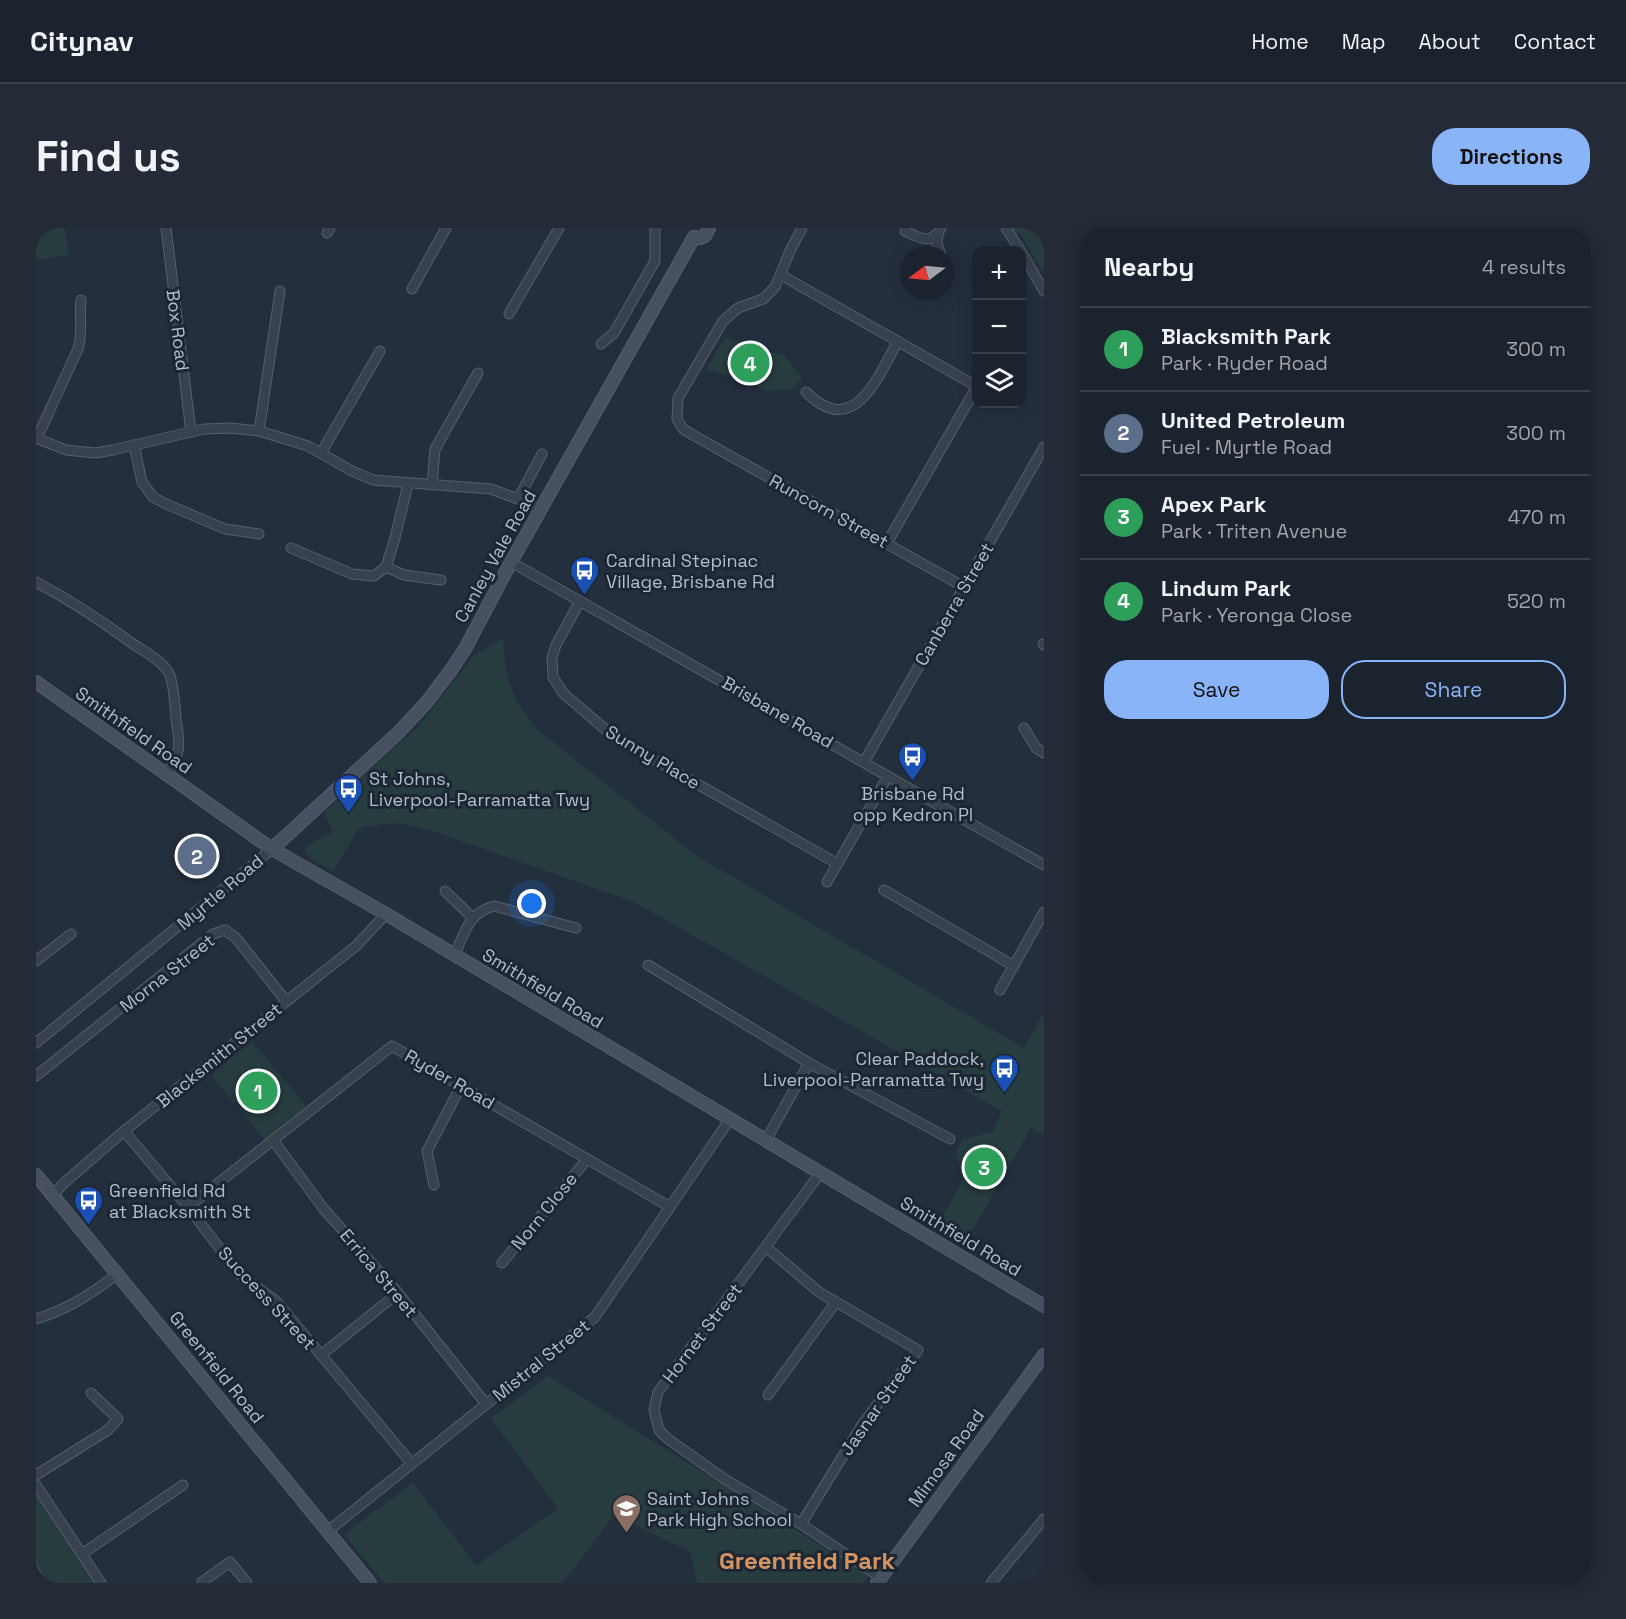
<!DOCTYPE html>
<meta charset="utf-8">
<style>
:root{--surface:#1b232e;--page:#242b36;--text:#f1f3f6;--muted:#a0a4aa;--line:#39404a;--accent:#8ab4f8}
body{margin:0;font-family:"Space Grotesk",sans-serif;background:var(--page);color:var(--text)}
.controls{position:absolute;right:18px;top:18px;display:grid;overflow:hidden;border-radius:12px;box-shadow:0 3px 15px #0003}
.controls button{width:54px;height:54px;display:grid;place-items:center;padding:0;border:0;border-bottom:2px solid var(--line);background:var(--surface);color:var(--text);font:30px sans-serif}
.compass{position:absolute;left:864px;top:18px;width:54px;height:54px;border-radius:50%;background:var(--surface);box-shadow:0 3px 15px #0003;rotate:254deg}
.you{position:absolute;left:496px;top:676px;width:21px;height:21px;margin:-15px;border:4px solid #fff;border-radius:50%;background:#1a73e8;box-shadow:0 0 0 9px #1a73e833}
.badge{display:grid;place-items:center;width:39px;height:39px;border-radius:50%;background:var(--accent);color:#fff;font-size:20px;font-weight:700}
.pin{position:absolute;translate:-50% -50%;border:3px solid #fff;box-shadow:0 2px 6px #0006}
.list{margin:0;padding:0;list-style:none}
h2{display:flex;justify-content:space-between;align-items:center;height:78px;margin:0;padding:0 24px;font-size:26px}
h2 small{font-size:20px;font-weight:400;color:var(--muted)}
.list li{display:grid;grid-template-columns:39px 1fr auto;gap:18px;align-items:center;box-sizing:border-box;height:84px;padding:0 24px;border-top:2px solid var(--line)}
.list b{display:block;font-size:22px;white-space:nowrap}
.list p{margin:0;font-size:20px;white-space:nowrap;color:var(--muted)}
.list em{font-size:20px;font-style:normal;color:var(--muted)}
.actions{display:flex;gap:12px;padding:18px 24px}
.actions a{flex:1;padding:14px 0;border:2px solid var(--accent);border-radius:24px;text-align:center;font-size:21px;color:var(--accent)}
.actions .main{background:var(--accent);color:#111}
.icon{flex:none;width:33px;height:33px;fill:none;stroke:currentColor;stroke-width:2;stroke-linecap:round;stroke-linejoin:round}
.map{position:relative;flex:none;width:1008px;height:1355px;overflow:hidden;border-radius:24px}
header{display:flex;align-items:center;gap:36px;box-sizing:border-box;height:84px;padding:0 30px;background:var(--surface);border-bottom:2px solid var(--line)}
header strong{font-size:28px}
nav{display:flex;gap:33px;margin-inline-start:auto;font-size:21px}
.intro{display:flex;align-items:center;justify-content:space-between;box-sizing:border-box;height:144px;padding:0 36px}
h1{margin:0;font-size:42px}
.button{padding:15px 27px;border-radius:24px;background:var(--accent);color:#111;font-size:21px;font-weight:700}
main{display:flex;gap:36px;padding:0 36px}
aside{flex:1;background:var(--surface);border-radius:24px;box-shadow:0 3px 15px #0003}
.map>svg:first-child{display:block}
.green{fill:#263c3f}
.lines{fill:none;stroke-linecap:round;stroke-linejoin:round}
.stream{stroke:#394c67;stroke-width:2}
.street-casing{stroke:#565f6c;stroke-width:11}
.secondary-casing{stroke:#565f6c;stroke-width:14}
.street{stroke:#38414e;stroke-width:9}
.secondary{stroke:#465061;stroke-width:12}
.labels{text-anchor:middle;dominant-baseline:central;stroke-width:6;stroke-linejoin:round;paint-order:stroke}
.street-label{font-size:18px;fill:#b4bcc9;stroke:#1d2633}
.poi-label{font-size:18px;fill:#b4bcc9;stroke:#1d2633;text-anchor:start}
.district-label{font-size:24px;font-weight:bold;fill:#d59563;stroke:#1d2633}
</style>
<header>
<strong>Citynav</strong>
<nav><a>Home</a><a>Map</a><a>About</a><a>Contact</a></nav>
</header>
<div class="intro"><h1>Find us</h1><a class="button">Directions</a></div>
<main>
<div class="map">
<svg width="1008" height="1355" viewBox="0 0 1008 1355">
<rect width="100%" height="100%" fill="#242f3e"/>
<g class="green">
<path d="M0,0H29L33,27L0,32Z"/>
<path d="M977,0H1008V47L983,4L980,6Z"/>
<path d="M689,109L749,128L767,152L761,155L757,161L730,163L708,151L670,142Z"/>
<path d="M467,410C468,450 477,473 503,503L661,628L988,820L1008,784V907L995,900L928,1017L900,1001L926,954L920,923L927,911L957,904L966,883L598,674L397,603L364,595L323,599L297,644L274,630L269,622L271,618L297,604L288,585L318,555L383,498L436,429Z"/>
<path d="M216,813L270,878L229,912L175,847Z"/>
<path d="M512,1148L821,1340L832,1349L827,1355H661L654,1324L578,1287L527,1355H349L308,1306L377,1255L440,1337L522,1281L455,1190Z"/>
<path d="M0,1264L61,1355H0Z"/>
</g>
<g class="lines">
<path class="stream" d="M0,1334L9,1355"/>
<defs>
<g id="street">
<path d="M130,0L155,204"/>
<path d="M766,0L754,23L739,59L727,71L702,80L687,93L642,170L641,191L647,201L657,207L928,359"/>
<path d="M970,0L984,22"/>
<path d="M869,3C884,10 895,18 905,0"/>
<path d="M291,5L294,0"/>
<path d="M902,6L901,16L905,27"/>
<path d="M986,25L1008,63"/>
<path d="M745,47L940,158"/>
<path d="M376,61L410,0"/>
<path d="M473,86L523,0"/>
<path d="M565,116L578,105L619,33V0"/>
<path d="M770,164C818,212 841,150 862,113"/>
<path d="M223,203L244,63"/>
<path d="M0,210L30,222L59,225L77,222L168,201L195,200L223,203L272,218L316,243L337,252L455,261L482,271L504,282"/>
<path d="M1,210L42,121C47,106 43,88 45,72"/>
<path d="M98,217L106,254L117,269L130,276L189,301L223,306"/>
<path d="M285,225L344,123"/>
<path d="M396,257L399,221L442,145"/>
<path d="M482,271L506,226"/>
<path d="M851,315L940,160"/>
<path d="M255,320L316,346L338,348L350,339L359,310L372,256"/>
<path d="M475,334L1008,637"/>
<path d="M350,339L368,347L405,352"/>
<path d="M0,354C34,372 66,393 97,416C108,423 126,433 133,445C138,456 139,478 140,491C144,518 146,523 130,547"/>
<path d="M544,373L520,417L516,429L517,449L527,465L577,508L802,636"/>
<path d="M1007,416L1008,417"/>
<path d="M988,500L1000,520L1008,525"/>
<path d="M828,534L1008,219"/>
<path d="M791,654L852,548"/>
<path d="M848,662L978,738"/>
<path d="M409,663L437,690"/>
<path d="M418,728C429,705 432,685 458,678L540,700"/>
<path d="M0,733L35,706"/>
<path d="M612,737L773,835L914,911"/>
<path d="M964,762L1008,684"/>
<path d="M0,815L236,621"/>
<path d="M0,848L177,706L189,702L200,710L250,773"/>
<path d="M88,903L152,979L204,1047L240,1073L376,1236"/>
<path d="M237,912L287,980L362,1065L450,1176"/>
<path d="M730,912L773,835"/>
<path d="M785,944L622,1164L618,1182L623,1202L632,1211L690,1252L765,1296L845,1350"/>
<path d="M398,957L391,923L425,858"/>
<path d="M17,967L28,955L88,903L320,718L350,686"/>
<path d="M152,979L356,818L634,979"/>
<path d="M730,1019L783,1064L882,1122L826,1197L765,1296"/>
<path d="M466,1035L551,931"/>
<path d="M0,1091C31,1082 56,1066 81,1046"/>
<path d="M285,1127L362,1065"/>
<path d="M732,1167L800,1074"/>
<path d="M0,1247L72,1202L82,1191L55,1165"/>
<path d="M0,1257L65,1355"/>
<path d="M292,1303L559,1089L694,891"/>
<path d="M46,1326L147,1257"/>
<path d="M166,1354L194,1334L211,1355"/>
<path d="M955,1355L1008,1291"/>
</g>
<g id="secondary">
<path d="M658,9L664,10L669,8L673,0"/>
<path d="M0,454L236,621L350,686L1008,1078"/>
<path d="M236,621L363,504L390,475L415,442L429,421L475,334L658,9"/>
<path d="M0,947L334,1355"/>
<path d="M841,1355L1008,1127"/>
</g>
</defs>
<use href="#street" class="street-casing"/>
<use href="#secondary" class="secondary-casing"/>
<use href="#street" class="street"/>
<use href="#secondary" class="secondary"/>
</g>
<defs>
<symbol id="bus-pin" viewBox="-11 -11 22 30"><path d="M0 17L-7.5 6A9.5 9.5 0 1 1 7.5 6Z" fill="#1a4fb4" stroke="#1d2633"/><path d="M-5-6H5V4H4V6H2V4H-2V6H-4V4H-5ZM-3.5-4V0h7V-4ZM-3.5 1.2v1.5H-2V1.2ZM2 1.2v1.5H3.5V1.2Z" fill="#fff"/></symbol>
<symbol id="school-pin" viewBox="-11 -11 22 30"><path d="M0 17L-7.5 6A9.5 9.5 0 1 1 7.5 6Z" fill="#8d6e63" stroke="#1d2633"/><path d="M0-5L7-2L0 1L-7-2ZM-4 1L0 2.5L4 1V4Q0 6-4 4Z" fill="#fff"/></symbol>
</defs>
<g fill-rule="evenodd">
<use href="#bus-pin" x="532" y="326" width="33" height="45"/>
<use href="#bus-pin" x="860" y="512" width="33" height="45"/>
<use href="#bus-pin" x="296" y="544" width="33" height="45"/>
<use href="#bus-pin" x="952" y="824" width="33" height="45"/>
<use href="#bus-pin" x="36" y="956" width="33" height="45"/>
<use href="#school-pin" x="574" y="1264" width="33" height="45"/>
</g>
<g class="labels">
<g class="street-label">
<text transform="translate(142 102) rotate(83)">Box Road</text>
<text transform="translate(793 283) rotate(29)">Runcorn Street</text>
<text transform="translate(459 328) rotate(-61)">Canley Vale Road</text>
<text transform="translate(918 376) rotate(-60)">Canberra Street</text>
<text transform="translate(742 484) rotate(30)">Brisbane Road</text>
<text transform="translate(98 502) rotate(35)">Smithfield Road</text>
<text transform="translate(617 529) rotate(31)">Sunny Place</text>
<text transform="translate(184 664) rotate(-40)">Myrtle Road</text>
<text transform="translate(131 745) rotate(-38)">Morna Street</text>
<text transform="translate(507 760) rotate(31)">Smithfield Road</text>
<text transform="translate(183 827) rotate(-39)">Blacksmith Street</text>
<text transform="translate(414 851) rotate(30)">Ryder Road</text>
<text transform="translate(508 983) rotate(-51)">Norn Close</text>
<text transform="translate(925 1008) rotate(31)">Smithfield Road</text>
<text transform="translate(343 1045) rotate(50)">Errica Street</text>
<text transform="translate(231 1070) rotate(47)">Success Street</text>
<text transform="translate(666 1105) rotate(-53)">Hornet Street</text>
<text transform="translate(505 1132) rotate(-39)">Mistral Street</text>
<text transform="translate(181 1139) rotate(51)">Greenfield Road</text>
<text transform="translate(842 1177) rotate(-55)">Jasnar Street</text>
<text transform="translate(910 1230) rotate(-54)">Mimosa Road</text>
</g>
<g class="poi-label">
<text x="570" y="332">Cardinal Stepinac<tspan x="570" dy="21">Village, Brisbane Rd</tspan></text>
<text x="333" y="550">St Johns,<tspan x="333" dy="21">Liverpool-Parramatta Twy</tspan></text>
<text x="877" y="565" text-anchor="middle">Brisbane Rd<tspan x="877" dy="21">opp Kedron Pl</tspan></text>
<text x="948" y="830" text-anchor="end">Clear Paddock,<tspan x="948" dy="21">Liverpool-Parramatta Twy</tspan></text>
<text x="73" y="962">Greenfield Rd<tspan x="73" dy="21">at Blacksmith St</tspan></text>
<text x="611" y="1270">Saint Johns<tspan x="611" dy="21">Park High School</tspan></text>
</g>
<g class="district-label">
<text x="771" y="1332">Greenfield Park</text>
</g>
</g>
</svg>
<div class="controls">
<button>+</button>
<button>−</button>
<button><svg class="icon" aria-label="layers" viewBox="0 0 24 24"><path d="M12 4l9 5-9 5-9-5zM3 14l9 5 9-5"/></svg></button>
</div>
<svg class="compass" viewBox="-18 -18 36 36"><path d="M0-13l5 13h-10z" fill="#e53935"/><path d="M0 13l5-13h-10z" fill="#a0a4aa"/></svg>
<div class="you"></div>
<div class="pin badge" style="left:222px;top:863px;background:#2e9e5b">1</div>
<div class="pin badge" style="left:161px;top:628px;background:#5c6f8a">2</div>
<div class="pin badge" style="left:948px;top:939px;background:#2e9e5b">3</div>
<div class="pin badge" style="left:714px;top:135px;background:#2e9e5b">4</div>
</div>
<aside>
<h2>Nearby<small>4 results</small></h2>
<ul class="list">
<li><span class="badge" style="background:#2e9e5b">1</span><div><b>Blacksmith Park</b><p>Park · Ryder Road</p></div><em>300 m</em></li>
<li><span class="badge" style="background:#5c6f8a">2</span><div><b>United Petroleum</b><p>Fuel · Myrtle Road</p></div><em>300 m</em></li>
<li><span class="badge" style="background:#2e9e5b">3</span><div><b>Apex Park</b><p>Park · Triten Avenue</p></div><em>470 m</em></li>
<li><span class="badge" style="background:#2e9e5b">4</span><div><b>Lindum Park</b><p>Park · Yeronga Close</p></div><em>520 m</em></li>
</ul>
<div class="actions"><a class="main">Save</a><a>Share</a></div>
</aside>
</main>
